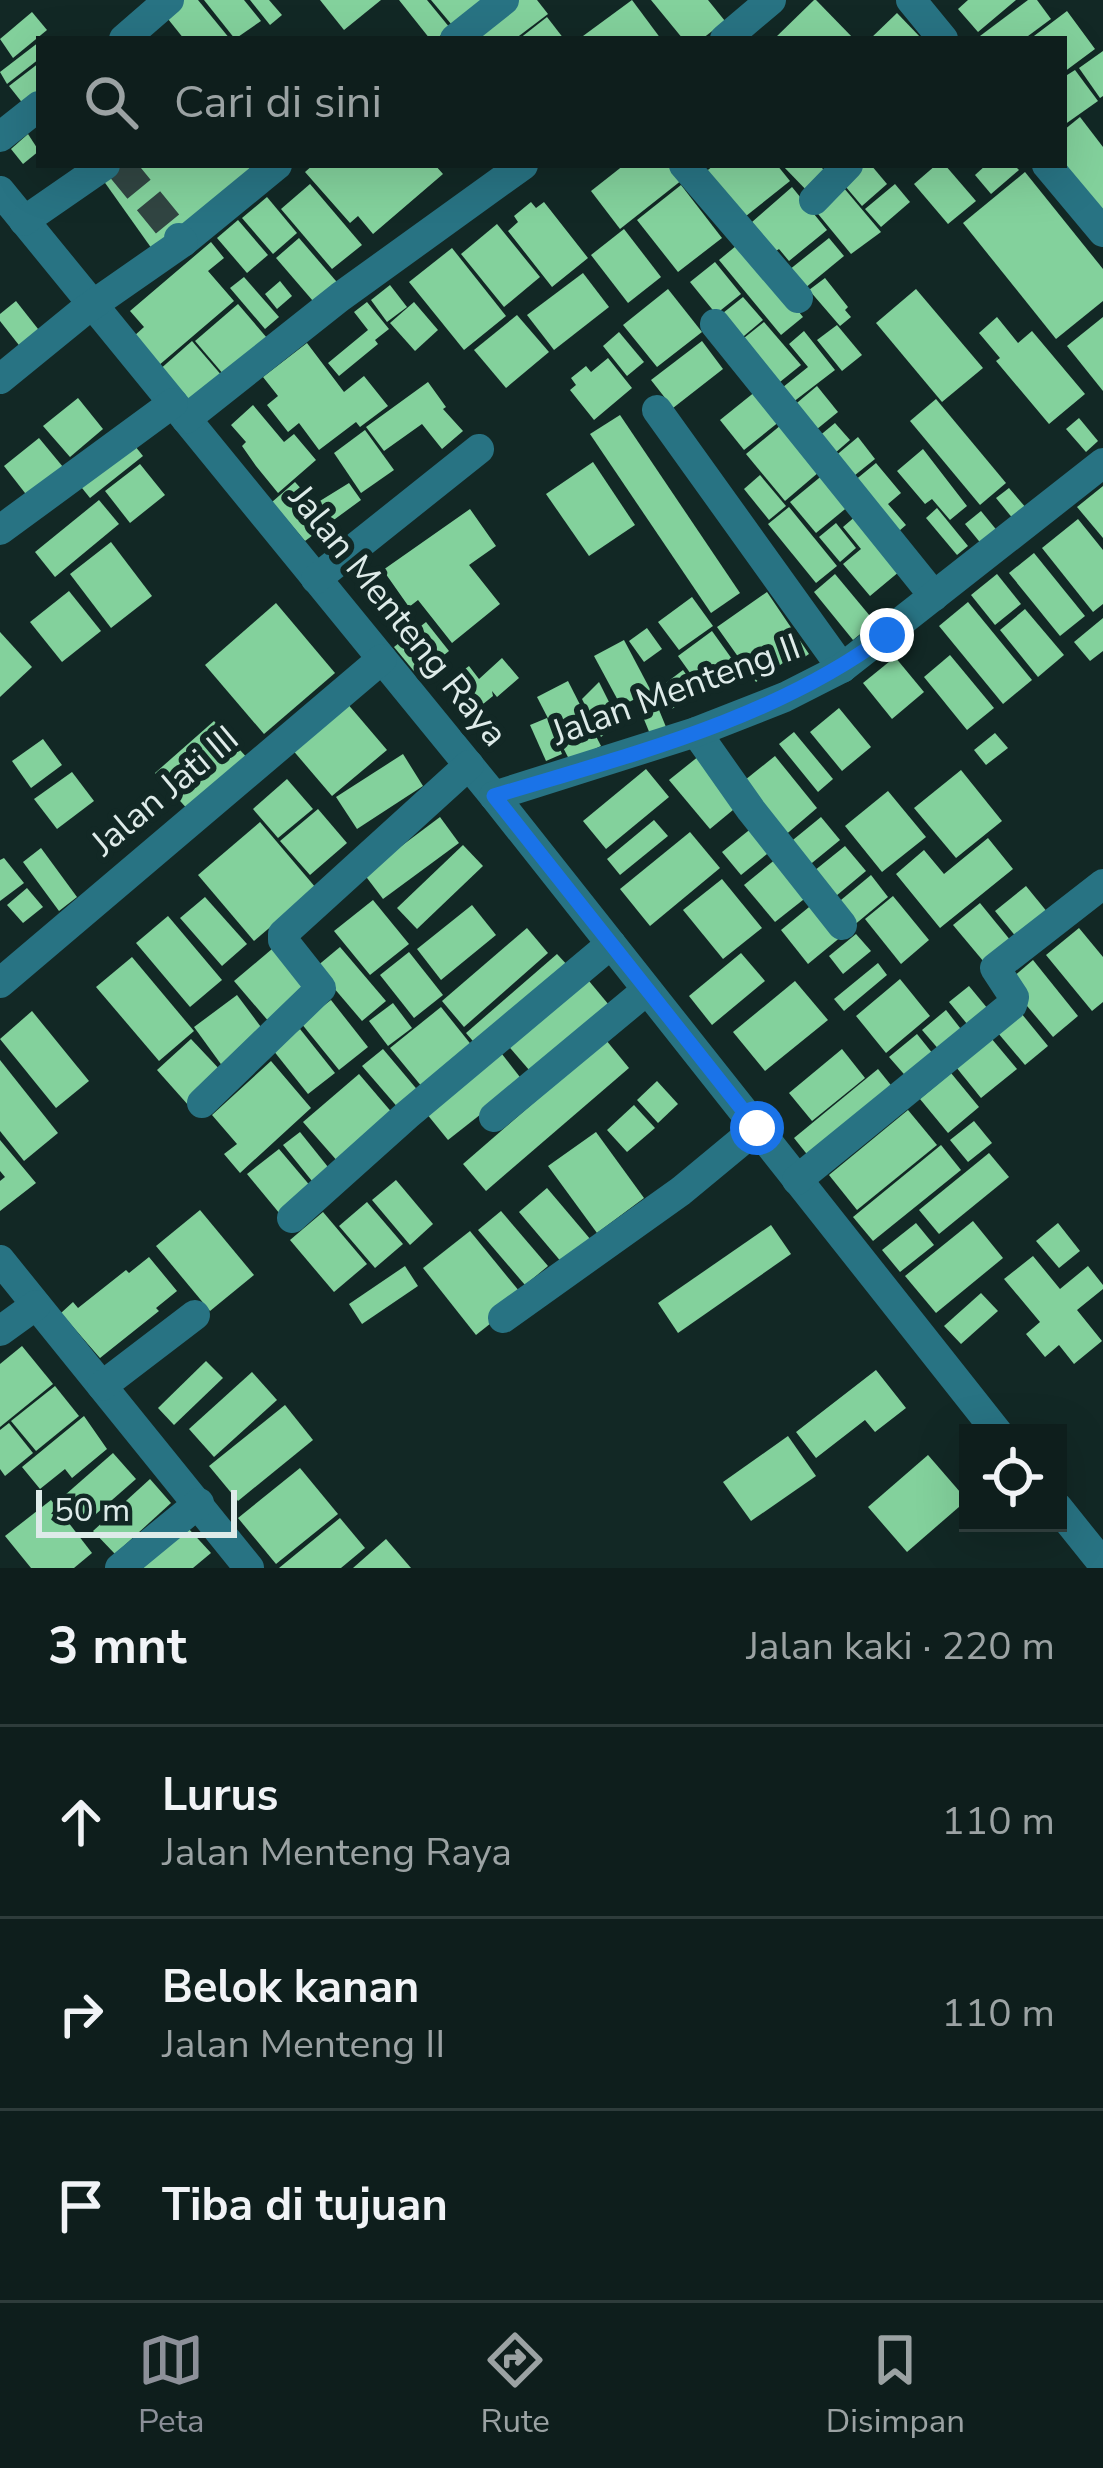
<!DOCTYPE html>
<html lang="id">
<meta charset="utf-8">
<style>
:root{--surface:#0e1e1c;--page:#1c2b29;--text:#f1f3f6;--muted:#9ba2a3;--line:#2e3c3b;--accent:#8c9099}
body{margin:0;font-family:"Nunito Sans",sans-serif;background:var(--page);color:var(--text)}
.controls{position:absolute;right:36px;bottom:36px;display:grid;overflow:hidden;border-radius:0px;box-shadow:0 12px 48px #0002}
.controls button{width:108px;height:108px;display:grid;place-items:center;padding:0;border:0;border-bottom:3px solid var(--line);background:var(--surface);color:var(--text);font:60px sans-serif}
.scale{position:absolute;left:36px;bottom:30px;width:201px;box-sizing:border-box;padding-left:12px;border:6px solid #deebe9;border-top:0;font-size:33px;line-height:42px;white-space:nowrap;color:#deebe9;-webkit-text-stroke:9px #122825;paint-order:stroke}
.stop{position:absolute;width:36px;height:36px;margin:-27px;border:9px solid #1a73e8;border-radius:50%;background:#fff}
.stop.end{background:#1a73e8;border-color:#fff;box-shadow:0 3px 12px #0008}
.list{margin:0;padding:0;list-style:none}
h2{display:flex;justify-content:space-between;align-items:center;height:156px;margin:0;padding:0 48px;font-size:51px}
h2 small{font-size:39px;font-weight:400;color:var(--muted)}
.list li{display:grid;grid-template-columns:78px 1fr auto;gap:36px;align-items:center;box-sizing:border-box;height:192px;padding:0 48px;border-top:3px solid var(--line)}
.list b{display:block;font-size:45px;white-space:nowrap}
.list p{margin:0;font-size:39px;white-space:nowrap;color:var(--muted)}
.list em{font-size:39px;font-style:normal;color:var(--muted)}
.icon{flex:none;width:66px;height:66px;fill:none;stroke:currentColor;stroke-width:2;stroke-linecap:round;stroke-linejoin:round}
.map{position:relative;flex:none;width:1103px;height:1568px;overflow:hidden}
.search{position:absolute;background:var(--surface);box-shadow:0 12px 48px #0002;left:36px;right:36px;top:36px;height:132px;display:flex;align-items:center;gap:30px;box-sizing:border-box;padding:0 42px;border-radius:0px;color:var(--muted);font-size:45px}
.sheet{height:732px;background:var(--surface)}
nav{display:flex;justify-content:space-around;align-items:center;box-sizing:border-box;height:168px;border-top:3px solid var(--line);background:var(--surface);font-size:33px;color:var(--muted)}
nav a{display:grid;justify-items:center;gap:6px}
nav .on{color:var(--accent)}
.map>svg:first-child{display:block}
.building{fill:#83d19c}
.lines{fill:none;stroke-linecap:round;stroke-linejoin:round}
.minor-tunnel{stroke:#314542;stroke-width:30;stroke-dasharray:30 15;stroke-linecap:butt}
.minor{stroke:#287383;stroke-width:30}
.route{stroke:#1a73e8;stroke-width:15}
.labels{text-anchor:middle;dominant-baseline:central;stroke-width:12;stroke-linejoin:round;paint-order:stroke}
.street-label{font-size:36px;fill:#deebe9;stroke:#122825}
</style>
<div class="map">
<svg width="1103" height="1568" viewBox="0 0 1103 1568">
<rect width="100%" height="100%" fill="#122825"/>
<g class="building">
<path d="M181,0H198L230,39H184L164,14Z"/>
<path d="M204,0H244L261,21L235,39Z"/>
<path d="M250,0H269L282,15L270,25Z"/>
<path d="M320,0H381L344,30Z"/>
<path d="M399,0H427L450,28L436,39H430Z"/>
<path d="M431,0H495L457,31Z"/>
<path d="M517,0H537L548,14L515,39H466Z"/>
<path d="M632,0L661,39H585L583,36Z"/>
<path d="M651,0H708L725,21L702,39H683Z"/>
<path d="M816,0L854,39H774L814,0Z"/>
<path d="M968,0H1016L978,32L958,9Z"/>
<path d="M1028,0H1037L1051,19L1024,39H983L980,36Z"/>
<path d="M1067,11L1095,49L1064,72V39H1030Z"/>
<path d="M32,12L47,30L13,58L0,39Z"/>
<path d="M897,13L922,39H870Z"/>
<path d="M547,17L564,39H519Z"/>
<path d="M39,42V59L7,84L0,72Z"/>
<path d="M1103,51V96L1100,98L1079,68Z"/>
<path d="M39,63V101L28,110L9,86Z"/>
<path d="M1075,70L1098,101L1064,125V77Z"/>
<path d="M1080,117L1103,147V213L1064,163V130Z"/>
<path d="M28,134L39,151L23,164L11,149Z"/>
<path d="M121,165H247L257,178L157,256L103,180Z"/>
<path d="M313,165L336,168L340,165H435L443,174L373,234L358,216L350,223L305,172Z"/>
<path d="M624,165H671L682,180L620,229L591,191Z"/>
<path d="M714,165H777L790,181L741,220L703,174Z"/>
<path d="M782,165H819L832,178L812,196Z"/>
<path d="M858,165H871L887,184L862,206L840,180Z"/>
<path d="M936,165H945L976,201L948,224L914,184Z"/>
<path d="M986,165H1014L1019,170L991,194L975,175Z"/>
<path d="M1025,172L1103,269V301L1056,339L963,223Z"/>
<path d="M838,181L881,232L851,254L814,209Z"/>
<path d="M310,184L362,245L332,269L281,209Z"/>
<path d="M895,184L910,202L881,227L865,209Z"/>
<path d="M681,185L722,238L678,272L637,220Z"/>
<path d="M792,187L827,230L789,261L779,249L776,251L752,222Z"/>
<path d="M267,197L297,233L273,254L242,218Z"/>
<path d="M531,202L536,208L544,202L588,258L552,287L508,231L518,222L514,216Z"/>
<path d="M238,220L268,255L247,273L217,238Z"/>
<path d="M497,224L540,277L504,307L461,254Z"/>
<path d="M624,229L661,277L628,303L591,255Z"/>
<path d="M299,238L342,288L319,308L276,258Z"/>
<path d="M829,238L844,256L799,293L784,274Z"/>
<path d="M742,241L803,317L781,335L719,260Z"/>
<path d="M211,242L224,258L208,271L234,301L158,366L133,337L144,327L130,311Z"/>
<path d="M452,248L506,316L464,350L409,282Z"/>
<path d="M715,262L741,294L716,314L690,282Z"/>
<path d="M583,273L609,307L554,350L527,315Z"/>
<path d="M244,277L279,317L265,329L230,288Z"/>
<path d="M825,278L848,307L845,310L851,317L840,326L809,290Z"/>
<path d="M280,281L292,296L277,309L265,294Z"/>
<path d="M390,285L407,307L387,322L371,300Z"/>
<path d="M668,289L702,332L657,367L623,325Z"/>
<path d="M916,289L983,368L942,402L876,323Z"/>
<path d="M743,297L763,320L738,341L718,317Z"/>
<path d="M16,301L42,334L22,349L0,321V314Z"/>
<path d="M367,302L389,329L375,340L378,344L339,376L328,363L368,330L354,312Z"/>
<path d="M414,302L438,330L415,351L390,323Z"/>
<path d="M238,304L267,338L224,375L195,341Z"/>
<path d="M517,315L549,352L506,388L474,350Z"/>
<path d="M997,317L1018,343L1032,331L1085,394L1049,424L996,361L1000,358L979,333Z"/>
<path d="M1103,317V391L1067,346Z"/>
<path d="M764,322L801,365L770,390L734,346Z"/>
<path d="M837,325L862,355L842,371L817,340Z"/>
<path d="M804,331L835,370L784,409L772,396L808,367L789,344Z"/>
<path d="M619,332L644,362L627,376L603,346Z"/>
<path d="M192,341L223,377L188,406L158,371Z"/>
<path d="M702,341L723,369L673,408L651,380Z"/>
<path d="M307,343L344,392L364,376L388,406L360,427L356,422L319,450L299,423L288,432L267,405L278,396L263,377Z"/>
<path d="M608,358L632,388L594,420L570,390L576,385L571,378L586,366L591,372Z"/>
<path d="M428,382L446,407L443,409L463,431L442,449L422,424L384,451L366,427Z"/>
<path d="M817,386L838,412L806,438L785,413Z"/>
<path d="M756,391L780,421L744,450L720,420Z"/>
<path d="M78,398L103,429L70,457L43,426Z"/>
<path d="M936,399L1006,483L980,505L910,421Z"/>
<path d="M253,405L284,442L294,434L316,460L278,493L256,466L242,446L246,442L231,425Z"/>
<path d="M620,415L740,593L711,613L590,434Z"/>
<path d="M1079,418L1098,441L1086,452L1066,429Z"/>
<path d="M835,423L850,440L827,460L812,442Z"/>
<path d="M781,425L819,472L785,501L746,454Z"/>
<path d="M365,430L394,470L361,493L334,453Z"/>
<path d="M858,437L875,459L844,484L827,463Z"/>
<path d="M39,438L68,473L32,502L4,466Z"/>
<path d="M131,441L143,456L90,498L78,483Z"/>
<path d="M923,449L967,506L950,520L932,499L925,504L897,471Z"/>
<path d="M593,462L635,525L589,556L546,494Z"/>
<path d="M876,463L901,493L888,504L906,525L892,537L848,486Z"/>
<path d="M140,464L165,495L130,523L105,491Z"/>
<path d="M824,474L850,505L816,533L790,502Z"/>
<path d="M760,475L786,506L769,520L744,489Z"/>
<path d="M295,482L315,504L349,483L361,500L305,541L272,502Z"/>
<path d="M1103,486V538L1077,507Z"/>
<path d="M1009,488L1027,509L1014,520L996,498Z"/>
<path d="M99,500L119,524L55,577L35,552Z"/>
<path d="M789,507L837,566L816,583L768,524Z"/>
<path d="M937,508L968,546L957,555L926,518Z"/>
<path d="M470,509L496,546L469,565L500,604L452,643L418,600L409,607L383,570Z"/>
<path d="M981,511L999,533L983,546L965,524Z"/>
<path d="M857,515L900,571L870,596L843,564L861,549L843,527Z"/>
<path d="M1078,519L1103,550V604L1093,612L1042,548Z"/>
<path d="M836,523L856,548L840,562L819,537Z"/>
<path d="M111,542L152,596L111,628L70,574Z"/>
<path d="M1034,553L1085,616L1060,636L1009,573Z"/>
<path d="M835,574L875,622L853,640L814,592Z"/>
<path d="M997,574L1021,604L995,625L971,595Z"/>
<path d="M69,591L101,631L62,662L30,622Z"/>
<path d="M767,592L809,654L794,664L790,658L756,682L717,627Z"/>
<path d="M692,597L713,626L679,650L658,622Z"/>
<path d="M968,602L1032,680L1003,704L939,626Z"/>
<path d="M276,603L335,673L264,734L205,665Z"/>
<path d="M1025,609L1064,655L1038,677L1000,630Z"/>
<path d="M1103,618V651L1090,661L1074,642Z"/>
<path d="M426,622L449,651L418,676L394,647Z"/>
<path d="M647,628L662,649L644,662L629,641Z"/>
<path d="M712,631L737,666L703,691L678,656Z"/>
<path d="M0,632L32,667L0,697Z"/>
<path d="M624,640L651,691L621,706L594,656Z"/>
<path d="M950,655L994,708L967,730L924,677Z"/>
<path d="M895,657L924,692L892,719L863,683Z"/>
<path d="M502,658L519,678L497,697L492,691L493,696L472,713L448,682L469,666L479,679Z"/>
<path d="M683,670L698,691L672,709L658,689Z"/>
<path d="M568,681L601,746L570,761L537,697Z"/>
<path d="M599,682L619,722L601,737L582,699Z"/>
<path d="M346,702L387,750L332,796L291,748Z"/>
<path d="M657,705L666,727L650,734L641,712Z"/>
<path d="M839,708L871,747L842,771L810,732Z"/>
<path d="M547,718L562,754L546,761L530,725Z"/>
<path d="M214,721L249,760L190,812L155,773Z"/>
<path d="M794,732L833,779L818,792L779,744Z"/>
<path d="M995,733L1008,748L986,765L974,750Z"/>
<path d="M43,739L62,765L31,788L12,761Z"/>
<path d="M403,754L423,786L357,829L336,797Z"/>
<path d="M699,756L739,805L710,829L669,780Z"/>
<path d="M775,756L817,808L783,837L740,784Z"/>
<path d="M646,769L669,797L606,849L583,821Z"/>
<path d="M961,770L1002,821L956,858L914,808Z"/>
<path d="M72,772L94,801L57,829L34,799Z"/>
<path d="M287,779L313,809L278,838L253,809Z"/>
<path d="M888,791L926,837L882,872L845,826Z"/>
<path d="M318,809L347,843L310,875L280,841Z"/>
<path d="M440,817L459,843L383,899L364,874Z"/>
<path d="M821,817L840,840L807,867L788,844Z"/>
<path d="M654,820L668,836L620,875L607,859Z"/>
<path d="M260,822L316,888L254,941L198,875Z"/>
<path d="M753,827L772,850L741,875L722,852Z"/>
<path d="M690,832L720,868L650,926L620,889Z"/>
<path d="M988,838L1013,869L940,928L896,874L924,850L944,874Z"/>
<path d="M463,845L483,866L417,929L397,908Z"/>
<path d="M845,846L866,871L830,901L809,875Z"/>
<path d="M41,848L77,897L59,911L23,862Z"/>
<path d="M4,858L24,883L0,901V860Z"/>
<path d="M777,858L808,896L775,922L744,885Z"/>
<path d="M871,875L888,897L853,926L835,905Z"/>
<path d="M722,879L762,928L723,959L683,910Z"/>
<path d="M1026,886L1048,913L1017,938L995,911Z"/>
<path d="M27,888L43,907L23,923L7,905Z"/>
<path d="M893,896L929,940L901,964L865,919Z"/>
<path d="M205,897L247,944L222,966L180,918Z"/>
<path d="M373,900L409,944L370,975L334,931Z"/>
<path d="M814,903L842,936L808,964L781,930Z"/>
<path d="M980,903L1015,946L989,968L953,925Z"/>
<path d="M472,905L496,935L441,980L417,949Z"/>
<path d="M168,916L222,980L190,1007L136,943Z"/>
<path d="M527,928L548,953L464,1027L442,1001Z"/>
<path d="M1079,928L1103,957V1002L1092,1011L1046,955Z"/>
<path d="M856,934L871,951L843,974L829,956Z"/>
<path d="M340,947L386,1001L362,1021L316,967Z"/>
<path d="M272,949L307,991L270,1023L234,981Z"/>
<path d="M409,952L443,995L414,1018L380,975Z"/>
<path d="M741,953L765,981L712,1025L689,996Z"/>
<path d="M557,954L570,968L478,1047L466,1033Z"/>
<path d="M132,957L194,1031L159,1061L96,987Z"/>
<path d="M1033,960L1078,1016L1053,1037L1007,982Z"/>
<path d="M878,963L887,975L844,1011L834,999Z"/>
<path d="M584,975L614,1011L536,1078L505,1042Z"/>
<path d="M900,979L930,1016L886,1053L856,1016Z"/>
<path d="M795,981L828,1020L765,1071L733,1032Z"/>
<path d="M969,986L988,1009L968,1025L949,1002Z"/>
<path d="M237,995L267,1035L223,1067L194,1027Z"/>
<path d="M331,1000L368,1047L339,1070L301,1023Z"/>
<path d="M393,1003L412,1028L388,1046L369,1021Z"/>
<path d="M441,1007L477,1052L427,1093L390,1048Z"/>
<path d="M946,1010L964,1033L941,1052L922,1030Z"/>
<path d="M32,1011L89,1081L56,1108L0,1039Z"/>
<path d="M1021,1013L1048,1046L1025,1065L998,1033Z"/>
<path d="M300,1029L335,1073L308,1094L273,1050Z"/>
<path d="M917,1034L937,1059L910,1081L889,1057Z"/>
<path d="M991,1038L1017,1069L981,1098L956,1067Z"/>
<path d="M191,1039L224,1074L189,1106L157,1070Z"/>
<path d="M606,1040L629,1068L486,1191L463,1164Z"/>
<path d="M383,1049L420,1093L400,1110L362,1066Z"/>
<path d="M498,1049L523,1081L448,1140L422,1108Z"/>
<path d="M842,1049L865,1078L812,1121L789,1093Z"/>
<path d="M0,1060L58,1133L24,1161L0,1131Z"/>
<path d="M271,1061L311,1108L240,1173L224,1154L237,1144L212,1115Z"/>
<path d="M878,1069L898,1094L814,1163L794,1138Z"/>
<path d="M951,1073L979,1107L948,1133L920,1099Z"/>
<path d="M359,1074L394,1115L339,1163L303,1122Z"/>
<path d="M657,1081L678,1104L658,1123L637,1100Z"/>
<path d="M634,1105L655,1128L627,1152L607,1130Z"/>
<path d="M908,1110L937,1145L857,1210L829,1175Z"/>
<path d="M974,1121L992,1143L968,1162L950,1140Z"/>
<path d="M300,1132L332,1172L316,1186L283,1145Z"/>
<path d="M596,1132L644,1198L597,1233L548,1166Z"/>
<path d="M0,1140L36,1183L0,1211V1181L5,1177L0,1171Z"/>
<path d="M941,1145L961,1170L873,1241L853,1217Z"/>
<path d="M279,1149L312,1188L280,1214L247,1174Z"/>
<path d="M989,1153L1009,1177L939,1234L919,1210Z"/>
<path d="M396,1180L433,1224L410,1245L372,1200Z"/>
<path d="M547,1188L591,1240L563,1264L519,1212Z"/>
<path d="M367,1202L403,1244L375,1268L339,1226Z"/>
<path d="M200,1210L254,1275L210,1311L156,1246Z"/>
<path d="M501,1211L548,1266L525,1285L478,1230Z"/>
<path d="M323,1212L367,1264L334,1292L290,1240Z"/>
<path d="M973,1221L1003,1258L936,1313L905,1276Z"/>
<path d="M916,1223L934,1245L900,1272L882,1250Z"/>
<path d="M1058,1223L1080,1251L1059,1268L1036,1241Z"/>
<path d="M771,1225L791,1254L678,1333L658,1303Z"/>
<path d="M470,1231L524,1297L476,1335L423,1268Z"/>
<path d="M1033,1256L1060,1289L1088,1266L1103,1285V1289L1077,1310L1102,1341L1074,1364L1059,1345L1045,1357L1026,1334L1040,1322L1004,1279Z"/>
<path d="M149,1257L177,1291L156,1308L159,1311L100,1358L61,1313L73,1302L78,1308L126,1270L129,1273Z"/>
<path d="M405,1266L418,1286L362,1324L349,1304Z"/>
<path d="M981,1293L998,1311L961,1344L944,1326Z"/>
<path d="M22,1346L53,1384L0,1427V1364Z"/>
<path d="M206,1361L223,1378L174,1425L158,1408Z"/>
<path d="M876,1370L906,1408L875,1432L865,1420L816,1458L796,1432Z"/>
<path d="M252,1372L277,1400L214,1457L189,1429Z"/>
<path d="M55,1386L79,1416L36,1451L11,1421Z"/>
<path d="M285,1405L313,1440L238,1501L209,1466Z"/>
<path d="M84,1416L107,1449L72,1478L65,1469L40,1489L22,1467Z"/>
<path d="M9,1423L33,1453L5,1476L0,1469V1430Z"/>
<path d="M788,1436L816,1476L751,1521L723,1482Z"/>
<path d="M113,1453L136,1479L88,1521L65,1495Z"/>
<path d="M928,1455L967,1500L907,1552L868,1507Z"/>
<path d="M300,1468L338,1514L276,1564L238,1518Z"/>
<path d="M150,1479L171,1503L115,1554L93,1531Z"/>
<path d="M51,1500L92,1553L74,1568H31L5,1536Z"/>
<path d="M340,1518L365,1548L341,1568H279Z"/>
<path d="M188,1528L211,1553L193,1568H143Z"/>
<path d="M386,1539L411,1568H353Z"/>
</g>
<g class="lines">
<path class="minor-tunnel" d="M120,166L179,238"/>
<g class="minor">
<path d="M911,0L943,39"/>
<path d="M124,39L169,0"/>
<path d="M455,39L504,0"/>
<path d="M725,39L771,0"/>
<path d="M0,137L39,106"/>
<path d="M684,165L798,298"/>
<path d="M1047,165L1103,232"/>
<path d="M0,191L494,796L998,1433"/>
<path d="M814,200L848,165"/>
<path d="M24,221L105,165"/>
<path d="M183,242L277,165"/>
<path d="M715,324L934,596"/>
<path d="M0,379L81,313L183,242L179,238"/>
<path d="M657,410L842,668"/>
<path d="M186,419L340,297L523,165"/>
<path d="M0,530L173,403"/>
<path d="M316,579L479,449"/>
<path d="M696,732L751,810L842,925"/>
<path d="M494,796L696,732L785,697L842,668L1103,463"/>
<path d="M0,983L382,659"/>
<path d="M202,1103L321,988L283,940V934L469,765"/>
<path d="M494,1117L647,990"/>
<path d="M797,1180L1012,1005L1014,997L995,968L1103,884"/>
<path d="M292,1218L407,1115L611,944"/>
<path d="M0,1260L249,1568"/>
<path d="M503,1318L681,1191L757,1128"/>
<path d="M0,1331L36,1305"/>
<path d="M102,1386L195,1315"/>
<path d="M1058,1508L1103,1564"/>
<path d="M120,1568L199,1503"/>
</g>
</g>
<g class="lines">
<path class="route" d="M757,1128L494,796C629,755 773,720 887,635"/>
</g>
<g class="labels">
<g class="street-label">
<text transform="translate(398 616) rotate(51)">Jalan Menteng Raya</text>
<text transform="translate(676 690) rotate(-20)">Jalan Menteng II</text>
<text transform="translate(165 791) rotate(-40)">Jalan Jati III</text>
</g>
</g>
</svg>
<div class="controls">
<button><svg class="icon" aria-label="locate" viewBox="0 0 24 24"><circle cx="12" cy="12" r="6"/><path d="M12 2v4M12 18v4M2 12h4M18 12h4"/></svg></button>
</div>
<div class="scale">50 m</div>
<div class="stop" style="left:757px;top:1128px"></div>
<div class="stop end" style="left:887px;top:635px"></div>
<div class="search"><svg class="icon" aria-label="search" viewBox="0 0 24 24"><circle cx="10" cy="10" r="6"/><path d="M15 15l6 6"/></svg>Cari di sini</div>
</div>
<section class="sheet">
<h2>3 mnt<small>Jalan kaki · 220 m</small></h2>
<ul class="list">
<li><svg class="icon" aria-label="ahead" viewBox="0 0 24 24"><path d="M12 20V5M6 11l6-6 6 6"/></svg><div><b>Lurus</b><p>Jalan Menteng Raya</p></div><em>110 m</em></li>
<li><svg class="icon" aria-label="right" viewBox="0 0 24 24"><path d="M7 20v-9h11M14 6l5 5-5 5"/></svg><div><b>Belok kanan</b><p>Jalan Menteng II</p></div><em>110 m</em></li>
<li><svg class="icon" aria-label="arrive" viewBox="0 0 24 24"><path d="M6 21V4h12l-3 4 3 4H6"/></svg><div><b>Tiba di tujuan</b></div></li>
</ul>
</section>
<nav>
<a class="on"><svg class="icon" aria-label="map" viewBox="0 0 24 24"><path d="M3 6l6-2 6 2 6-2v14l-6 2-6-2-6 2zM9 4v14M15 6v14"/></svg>Peta</a>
<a><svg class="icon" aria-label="directions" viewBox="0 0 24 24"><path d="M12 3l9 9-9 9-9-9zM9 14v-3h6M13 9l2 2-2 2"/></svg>Rute</a>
<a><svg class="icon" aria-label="saved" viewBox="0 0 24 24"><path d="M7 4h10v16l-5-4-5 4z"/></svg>Disimpan</a>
</nav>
